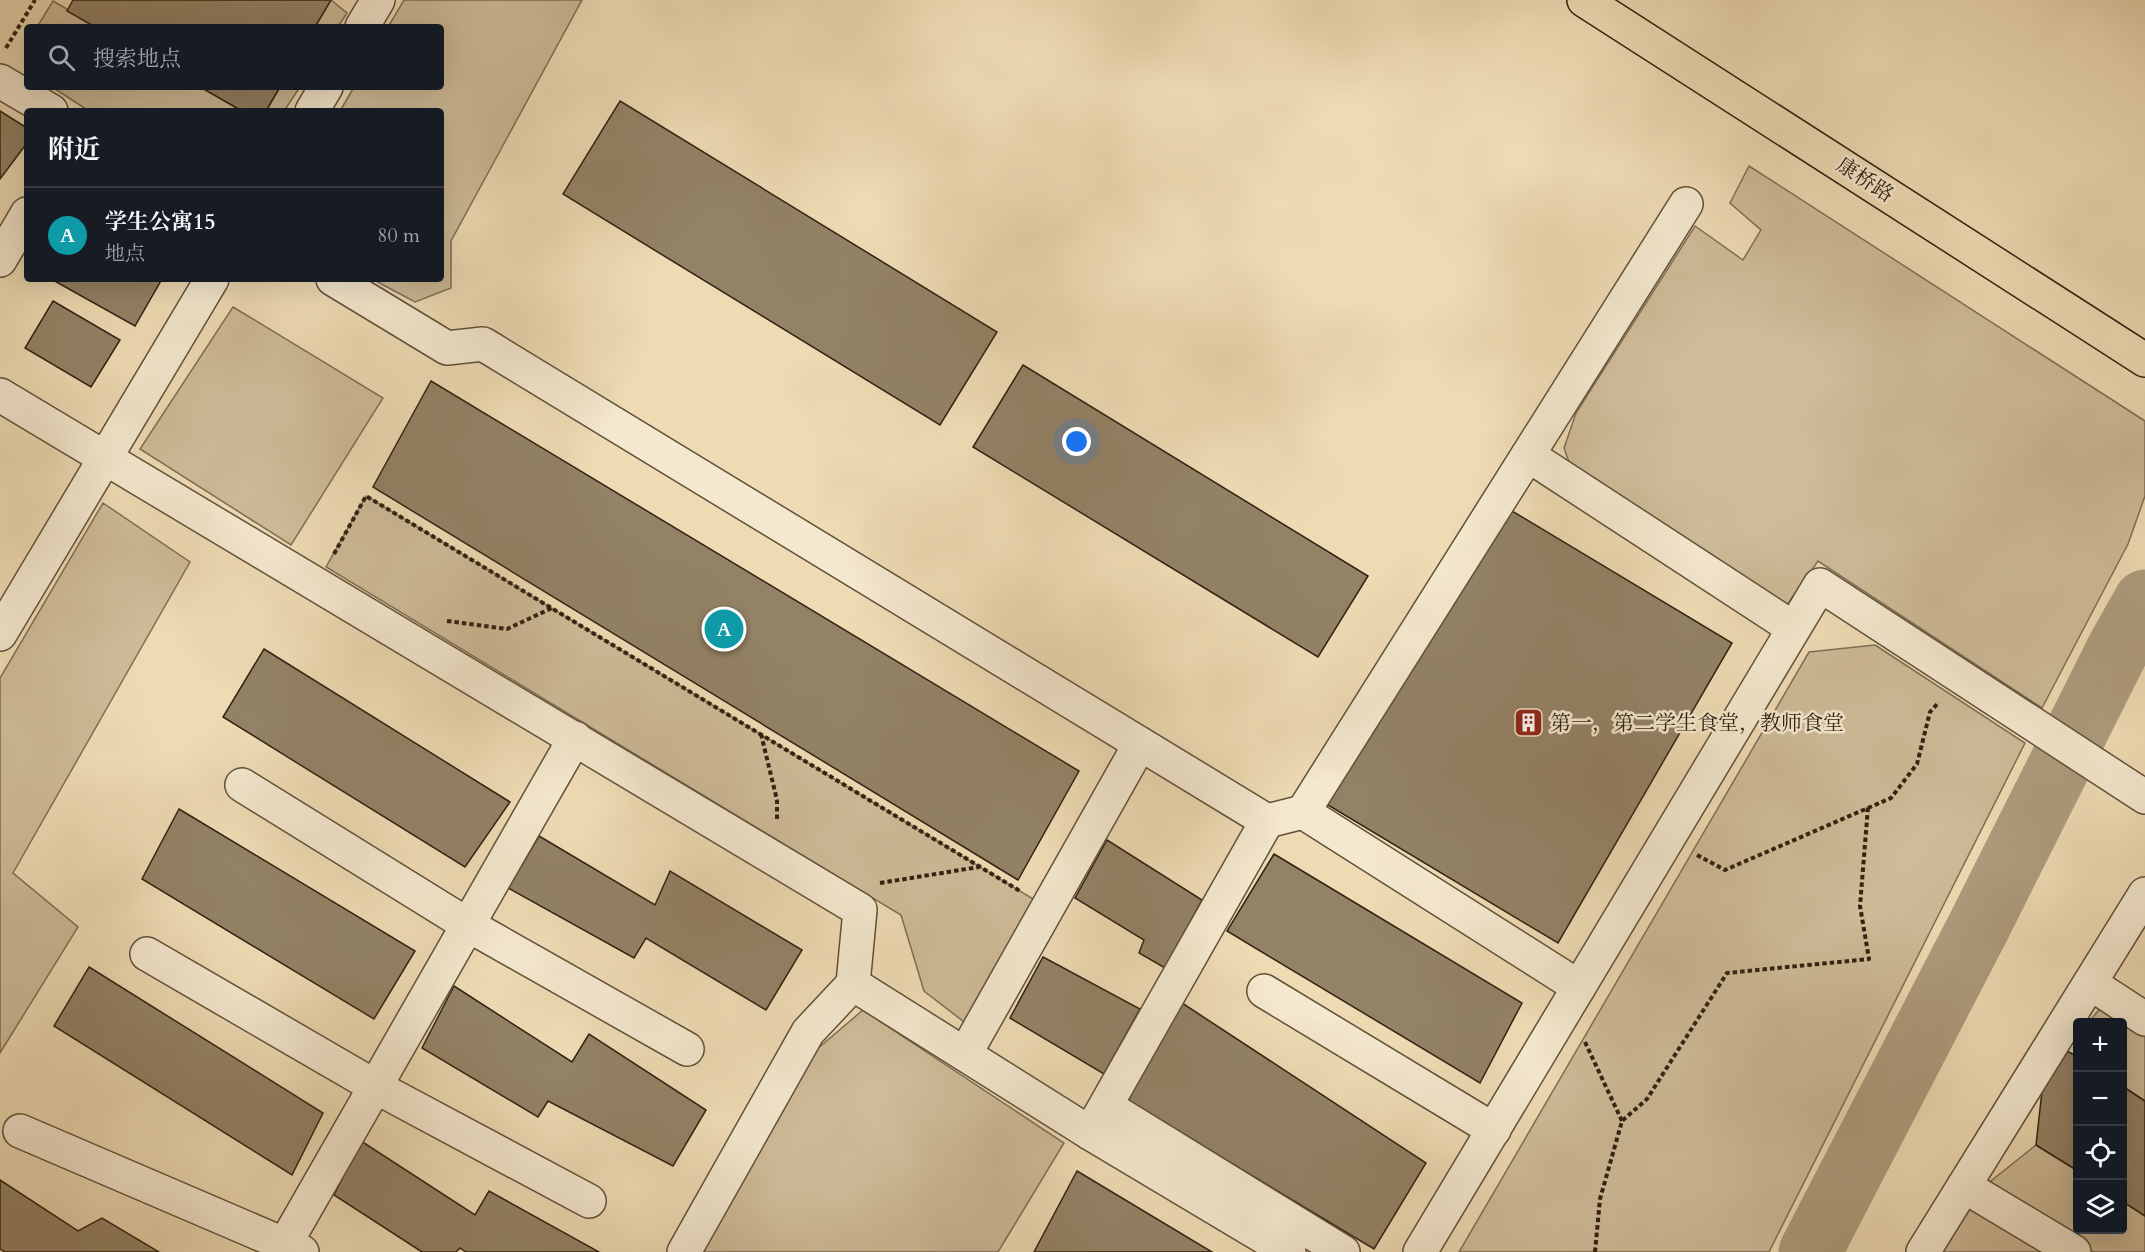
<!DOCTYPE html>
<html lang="zh">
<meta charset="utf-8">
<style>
:root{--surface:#171b24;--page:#20242c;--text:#f1f3f6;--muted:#9ea1a6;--line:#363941;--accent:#0b8043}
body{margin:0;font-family:Cardo,"Noto Serif SC",serif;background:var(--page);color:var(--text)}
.controls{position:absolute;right:18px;bottom:18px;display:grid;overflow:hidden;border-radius:6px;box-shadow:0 6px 24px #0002}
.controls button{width:54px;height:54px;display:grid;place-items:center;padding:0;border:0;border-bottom:2px solid var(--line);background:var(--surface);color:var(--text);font:30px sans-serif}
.you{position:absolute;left:1077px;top:442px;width:21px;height:21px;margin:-15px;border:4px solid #fff;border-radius:50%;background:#1a73e8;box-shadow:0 0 0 9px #1a73e833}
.badge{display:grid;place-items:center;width:39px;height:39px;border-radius:50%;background:var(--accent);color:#fff;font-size:20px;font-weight:700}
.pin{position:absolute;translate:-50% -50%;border:3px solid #fff;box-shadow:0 2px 6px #0006}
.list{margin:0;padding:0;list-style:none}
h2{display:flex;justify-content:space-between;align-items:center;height:78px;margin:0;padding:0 24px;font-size:26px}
h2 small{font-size:20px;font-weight:400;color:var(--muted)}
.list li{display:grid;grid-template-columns:39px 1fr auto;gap:18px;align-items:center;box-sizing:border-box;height:96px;padding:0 24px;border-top:2px solid var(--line)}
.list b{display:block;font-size:22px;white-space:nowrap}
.list p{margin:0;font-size:20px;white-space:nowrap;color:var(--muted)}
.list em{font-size:20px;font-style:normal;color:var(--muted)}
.icon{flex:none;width:33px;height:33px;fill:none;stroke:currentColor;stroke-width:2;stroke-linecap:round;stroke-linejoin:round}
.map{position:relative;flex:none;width:2145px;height:1252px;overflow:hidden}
.search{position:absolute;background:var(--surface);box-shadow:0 6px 24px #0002;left:24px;top:24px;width:420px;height:66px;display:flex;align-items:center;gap:15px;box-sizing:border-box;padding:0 21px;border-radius:6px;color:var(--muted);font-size:22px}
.panel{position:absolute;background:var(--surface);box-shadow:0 6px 24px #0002;left:24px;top:108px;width:420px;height:174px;border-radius:6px}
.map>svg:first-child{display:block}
.green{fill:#cebb98;stroke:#806e54;stroke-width:1.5}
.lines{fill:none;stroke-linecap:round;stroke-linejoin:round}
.river{stroke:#ae9c7d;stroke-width:63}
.building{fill:#938266;stroke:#312111;stroke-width:1.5}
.minor-casing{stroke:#60503a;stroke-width:36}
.major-casing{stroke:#312111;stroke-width:36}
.path{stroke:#312111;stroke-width:4;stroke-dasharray:4.5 3;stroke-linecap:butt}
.minor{stroke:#f4e8ce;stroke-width:33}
.major{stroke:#eedbb4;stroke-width:33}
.labels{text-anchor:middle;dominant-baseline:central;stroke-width:5;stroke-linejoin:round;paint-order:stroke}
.street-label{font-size:21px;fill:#312111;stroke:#f4e8ce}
.poi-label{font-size:21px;fill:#312111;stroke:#f4e8ce;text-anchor:start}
</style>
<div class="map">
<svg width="2145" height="1252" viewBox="0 0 2145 1252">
<rect width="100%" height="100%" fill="#eedbb4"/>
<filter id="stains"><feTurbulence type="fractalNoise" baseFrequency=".00333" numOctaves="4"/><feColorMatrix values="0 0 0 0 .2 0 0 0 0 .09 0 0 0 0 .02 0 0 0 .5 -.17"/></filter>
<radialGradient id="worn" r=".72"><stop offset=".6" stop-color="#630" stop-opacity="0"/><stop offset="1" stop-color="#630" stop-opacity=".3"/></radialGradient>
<g class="green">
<path d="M331,0L347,13L338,27H315Z"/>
<path d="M404,0H582L451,241V288L415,302L372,279H441V111H340L354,87H441V27H388Z"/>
<path d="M53,1L98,27H37Z"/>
<path d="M52,87H201L242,111H89Z"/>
<path d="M280,87H300L284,111H266Z"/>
<path d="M1749,166L2145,421V496L2128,544L2042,708L1818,561L1784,609L1572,471L1564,448L1576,413L1695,226L1743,260L1761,230L1730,203Z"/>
<path d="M233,307L383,398L291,545L140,449Z"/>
<path d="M366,496L1048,908L977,1032L924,991L901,915L326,567Z"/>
<path d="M103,503L190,562L13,873L78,927L0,1053V678Z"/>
<path d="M1875,645L2025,743L1769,1252H1459L1809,652Z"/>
<path d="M2102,1006L2145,1033V1101L2123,1086L2122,1022H2089Z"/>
<path d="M863,1010L1064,1143L998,1252H699L816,1050Z"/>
<path d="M2036,1145L2077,1171L2078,1230H2122L2123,1201L2145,1216V1252H2093L1986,1185Z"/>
<path d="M1968,1197L2060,1252H1941Z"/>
</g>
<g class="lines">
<path class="river" d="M1810,1252L1979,926L2119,647L2145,601"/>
</g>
<g class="building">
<path d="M73,0H331L315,27H95L67,11Z"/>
<path d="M200,87H280L266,111H242Z"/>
<path d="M620,101L997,332L940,425L563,194Z"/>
<path d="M0,111L27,128V143L0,179Z"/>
<path d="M51,279H162L135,326Z"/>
<path d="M53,301L120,340L91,387L25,348Z"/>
<path d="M1023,365L1368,576L1318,657L973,447Z"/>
<path d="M431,381L1079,771L1018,880L373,487Z"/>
<path d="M1502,505L1732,643L1558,943L1323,802Z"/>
<path d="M264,649L510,802L465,867L223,717Z"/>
<path d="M179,809L415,951L374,1019L142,879Z"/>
<path d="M539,836L655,905L670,871L802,950L766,1010L646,938L634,958L508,888Z"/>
<path d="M1107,840L1202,900L1165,968L1139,953L1144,940L1075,898Z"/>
<path d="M1274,854L1522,1003L1480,1083L1227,931Z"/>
<path d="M1043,957L1140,1009L1104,1074L1010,1018Z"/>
<path d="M89,967L323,1113L292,1175L54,1026Z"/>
<path d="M454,986L572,1062L589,1034L706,1110L673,1166L548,1101L538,1117L422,1048Z"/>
<path d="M1179,1001L1426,1163L1374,1249L1126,1100Z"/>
<path d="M2067,1051L2078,1057V1171L2036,1145L2042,1091Z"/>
<path d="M2122,1086L2145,1101V1216L2122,1201Z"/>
<path d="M361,1141L475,1215L489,1191L599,1252H466L460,1248L456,1252H422L334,1195Z"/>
<path d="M1077,1171L1212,1252H1034Z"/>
<path d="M0,1180L78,1231L102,1218L159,1252H5L0,1249Z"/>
</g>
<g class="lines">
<defs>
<g id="minor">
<path d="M362,27L378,0"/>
<path d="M0,81L51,111"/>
<path d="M312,111L326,87"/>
<path d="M0,260L27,214"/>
<path d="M333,279L447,348L483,344L1267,821L1303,812L1579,987"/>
<path d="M0,395L860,910L853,984L1090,1133L1289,1252"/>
<path d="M1528,455L1793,628"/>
<path d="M0,634L212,279"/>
<path d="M242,785L468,925L687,1049"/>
<path d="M1303,812L1686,204"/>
<path d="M147,954L376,1087L589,1201"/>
<path d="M2090,983L2145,1019"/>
<path d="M1264,991L1494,1130"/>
<path d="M965,1054L1140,744"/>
<path d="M1106,1106L1343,1252"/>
<path d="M20,1131L302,1252"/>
<path d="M1090,1133L1267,821"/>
<path d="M1964,1186L2074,1252"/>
<path d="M285,1244L575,738"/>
<path d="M684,1252L808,1032L853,984"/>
<path d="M1420,1252L1820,585L2145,797"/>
<path d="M1923,1252L2145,894"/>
</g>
<path id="major" d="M1584,0L2145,360"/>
</defs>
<use href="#minor" class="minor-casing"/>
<use href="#major" class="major-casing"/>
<g class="path">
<path d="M6,48L35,0"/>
<path d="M334,554L366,496L1020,891"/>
<path d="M447,621L507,629L552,608"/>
<path d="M761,734L777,800V820"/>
<path d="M1697,855L1725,870L1891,798L1917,764L1930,712L1939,702"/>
<path d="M880,883L979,867"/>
<path d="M1585,1042L1622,1121"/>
<path d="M1595,1252L1600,1199L1622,1121L1647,1099L1727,973L1869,959L1860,906L1868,807"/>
</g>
<use href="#minor" class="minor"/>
<use href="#major" class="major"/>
</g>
<defs>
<symbol id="building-square" viewBox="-11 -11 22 22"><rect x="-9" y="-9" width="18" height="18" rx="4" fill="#8f2418" stroke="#f4e8ce"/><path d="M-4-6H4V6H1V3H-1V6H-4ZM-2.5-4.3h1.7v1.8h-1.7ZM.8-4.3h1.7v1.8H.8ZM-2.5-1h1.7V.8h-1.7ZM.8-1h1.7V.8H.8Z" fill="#fff"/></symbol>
</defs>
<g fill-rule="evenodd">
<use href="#building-square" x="1512" y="706" width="33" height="33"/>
</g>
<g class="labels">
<g class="street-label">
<text transform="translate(1865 180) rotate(33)">康桥路</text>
</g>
<g class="poi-label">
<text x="1550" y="723">第一，第二学生食堂，教师食堂</text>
</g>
</g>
<rect width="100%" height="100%" filter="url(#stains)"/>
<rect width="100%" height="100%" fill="url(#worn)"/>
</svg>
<div class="controls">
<button>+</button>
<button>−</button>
<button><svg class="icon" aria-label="locate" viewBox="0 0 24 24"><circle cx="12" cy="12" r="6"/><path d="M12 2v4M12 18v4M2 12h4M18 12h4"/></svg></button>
<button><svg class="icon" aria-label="layers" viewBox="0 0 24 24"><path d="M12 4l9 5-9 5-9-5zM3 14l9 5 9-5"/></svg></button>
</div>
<div class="you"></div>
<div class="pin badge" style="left:724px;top:629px;background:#0f9aa8">A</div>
<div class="search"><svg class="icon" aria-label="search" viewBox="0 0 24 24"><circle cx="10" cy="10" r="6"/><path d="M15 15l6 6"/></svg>搜索地点</div>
<section class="panel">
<h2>附近<small></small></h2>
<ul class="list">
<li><span class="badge" style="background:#0f9aa8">A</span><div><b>学生公寓15</b><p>地点</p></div><em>80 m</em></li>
</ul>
</section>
</div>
